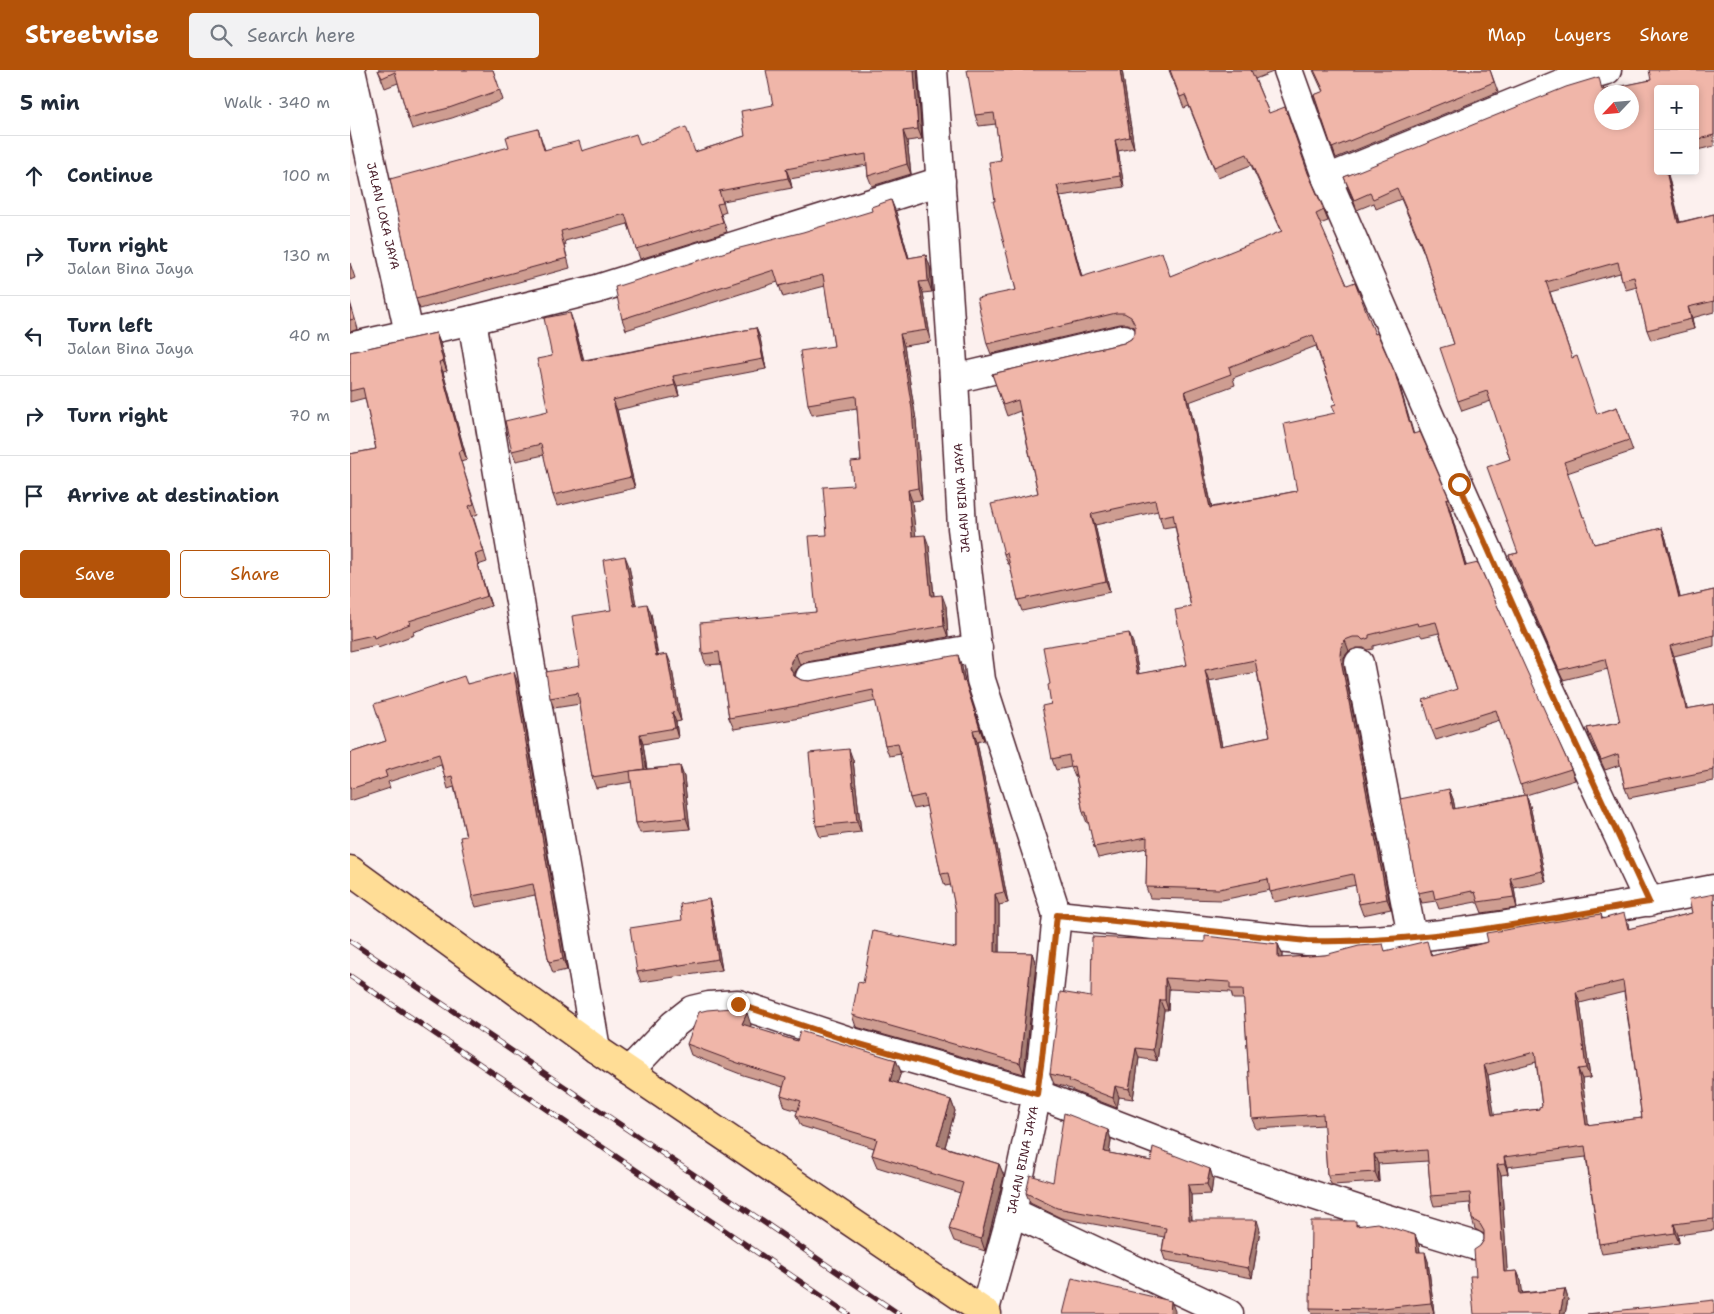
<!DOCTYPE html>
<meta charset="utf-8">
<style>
:root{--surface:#fff;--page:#f2f2f3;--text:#1f2937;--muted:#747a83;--line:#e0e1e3;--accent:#b45309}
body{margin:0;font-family:"Shantell Sans",sans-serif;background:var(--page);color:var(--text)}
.controls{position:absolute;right:15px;top:15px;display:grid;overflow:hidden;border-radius:5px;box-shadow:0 2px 8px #0003}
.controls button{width:45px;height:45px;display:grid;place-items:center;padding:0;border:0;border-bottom:1px solid var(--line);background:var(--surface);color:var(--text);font:25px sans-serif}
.compass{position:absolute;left:1244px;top:15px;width:45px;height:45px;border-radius:50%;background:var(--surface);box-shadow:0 2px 8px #0003;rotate:244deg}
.stop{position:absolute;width:15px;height:15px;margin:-11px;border:4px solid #b45309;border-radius:50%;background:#fff}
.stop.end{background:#b45309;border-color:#fff;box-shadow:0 1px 5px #0008}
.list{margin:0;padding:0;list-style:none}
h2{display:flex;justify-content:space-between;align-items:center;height:65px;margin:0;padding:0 20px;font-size:21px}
h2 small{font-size:16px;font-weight:400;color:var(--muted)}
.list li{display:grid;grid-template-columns:32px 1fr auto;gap:15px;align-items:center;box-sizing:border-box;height:80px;padding:0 20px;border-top:1px solid var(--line)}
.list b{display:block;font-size:19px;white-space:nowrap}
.list p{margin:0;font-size:16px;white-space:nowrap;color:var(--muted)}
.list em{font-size:16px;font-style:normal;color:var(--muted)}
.actions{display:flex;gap:10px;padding:15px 20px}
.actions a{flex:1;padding:11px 0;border:1px solid var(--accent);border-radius:5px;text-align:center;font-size:18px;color:var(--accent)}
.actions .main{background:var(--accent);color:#fff}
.icon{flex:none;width:28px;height:28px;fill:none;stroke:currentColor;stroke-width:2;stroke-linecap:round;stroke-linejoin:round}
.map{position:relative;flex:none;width:1364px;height:1244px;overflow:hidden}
header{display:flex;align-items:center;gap:30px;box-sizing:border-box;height:70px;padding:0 25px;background:var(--accent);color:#fff}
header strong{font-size:24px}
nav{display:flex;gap:28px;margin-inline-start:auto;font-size:18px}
.search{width:350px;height:45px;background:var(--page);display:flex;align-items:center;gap:12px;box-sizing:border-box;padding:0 18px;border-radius:5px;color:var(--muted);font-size:19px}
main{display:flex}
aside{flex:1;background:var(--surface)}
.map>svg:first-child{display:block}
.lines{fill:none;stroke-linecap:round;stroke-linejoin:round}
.minor-casing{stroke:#4a1f2b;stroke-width:31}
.major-casing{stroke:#4a1f2b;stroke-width:31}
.minor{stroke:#fff;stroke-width:28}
.major{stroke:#ffdd96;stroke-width:28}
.rail-casing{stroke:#4a1f2b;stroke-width:5.5}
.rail{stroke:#fff;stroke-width:4;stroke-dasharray:11;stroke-linecap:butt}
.wall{fill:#ce9d91;stroke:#4a1f2b;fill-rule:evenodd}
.shaded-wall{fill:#a87f76;stroke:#4a1f2b}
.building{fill:#f0b6a9;stroke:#4a1f2b;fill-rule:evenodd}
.route{stroke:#b45309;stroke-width:6}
.labels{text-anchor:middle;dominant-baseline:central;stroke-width:4;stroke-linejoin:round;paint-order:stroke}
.street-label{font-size:12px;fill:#4a1f2b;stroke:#fff}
</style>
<header>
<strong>Streetwise</strong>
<div class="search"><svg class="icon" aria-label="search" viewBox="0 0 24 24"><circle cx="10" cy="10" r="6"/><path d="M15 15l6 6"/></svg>Search here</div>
<nav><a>Map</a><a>Layers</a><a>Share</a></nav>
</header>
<main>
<aside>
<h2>5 min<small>Walk · 340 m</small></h2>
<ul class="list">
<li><svg class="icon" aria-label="ahead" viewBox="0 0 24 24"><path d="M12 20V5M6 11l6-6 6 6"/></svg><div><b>Continue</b></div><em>100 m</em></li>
<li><svg class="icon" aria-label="right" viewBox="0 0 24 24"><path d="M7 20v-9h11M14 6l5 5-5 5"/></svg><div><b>Turn right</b><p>Jalan Bina Jaya</p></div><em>130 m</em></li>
<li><svg class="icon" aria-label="left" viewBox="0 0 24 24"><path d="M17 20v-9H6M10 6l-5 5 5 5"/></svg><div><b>Turn left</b><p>Jalan Bina Jaya</p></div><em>40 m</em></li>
<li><svg class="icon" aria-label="right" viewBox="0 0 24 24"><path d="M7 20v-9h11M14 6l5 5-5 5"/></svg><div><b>Turn right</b></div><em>70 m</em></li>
<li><svg class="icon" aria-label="arrive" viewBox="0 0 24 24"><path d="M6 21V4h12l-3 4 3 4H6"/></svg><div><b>Arrive at destination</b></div></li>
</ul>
<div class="actions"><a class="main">Save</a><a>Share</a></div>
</aside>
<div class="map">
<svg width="1364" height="1244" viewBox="0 0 1364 1244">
<rect width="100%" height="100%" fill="#fcf0ee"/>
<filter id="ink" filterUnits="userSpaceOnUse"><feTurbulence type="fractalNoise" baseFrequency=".02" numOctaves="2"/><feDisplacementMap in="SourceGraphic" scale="10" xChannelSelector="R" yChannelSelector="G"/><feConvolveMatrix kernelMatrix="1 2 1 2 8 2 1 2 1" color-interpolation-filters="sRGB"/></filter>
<g filter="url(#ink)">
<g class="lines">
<defs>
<g id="minor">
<path d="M1,0L59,263"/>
<path d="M583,0L604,309L612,458L631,610L707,845L692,988L687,1024L662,1142L634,1243"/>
<path d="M938,0L977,109L1109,414L1200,619L1299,832"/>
<path d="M977,109L1215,12L1257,0"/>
<path d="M122,250L246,979"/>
<path d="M0,277L122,250L247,219L591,111"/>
<path d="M604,309L774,269"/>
<path d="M1009,593L1062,866"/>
<path d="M460,607L628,578"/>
<path d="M707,845L957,871C1038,873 1119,862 1199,848C1254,839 1309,830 1364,819"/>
<path d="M279,1001L323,955L342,940L359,936L388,934L502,972L687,1024L868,1094L1018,1143L1123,1175"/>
<path d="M662,1142L879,1244"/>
</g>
<path id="major" d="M0,800L246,979L637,1244"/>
</defs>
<use href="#minor" class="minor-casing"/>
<use href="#major" class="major-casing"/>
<use href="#minor" class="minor"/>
<use href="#major" class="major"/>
<defs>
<g id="rail">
<path d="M0,871L549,1244"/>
<path d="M0,906L498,1244"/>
</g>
</defs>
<use href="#rail" class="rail-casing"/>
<use href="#rail" class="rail"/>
</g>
<g class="wall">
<path d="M28,0H143L153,30L102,48L62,59L58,48L48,13L35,18Z"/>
<path d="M567,0L572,69L557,71L561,104L522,116L518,106L517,95L440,109L442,118L373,131L376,142L371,144L377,162L290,189L278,154L215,171L216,175H214L220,198L70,239L66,229L159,77L188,59L195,80L232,81L290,75L345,82L395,66L423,35Z"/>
<path d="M772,0L784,78L768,81L774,117L710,126L732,207L821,206L932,162L901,95L868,108L839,36L834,38L819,0H923V2L905,9L919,43L959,104L978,151L970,154L997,215L1025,264L1049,314L1063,364L1099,428L1103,439L1100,440L1116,495L1221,699L1225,710L1176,725L1180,736L1196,812L1164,818L1167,838L1132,843L1128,833H1126V832L1089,839L1086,831L1072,833L1068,823L1099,719L1103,729L1105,739L1174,725L1150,650L1086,670L1082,660L1107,619L1089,563L1072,567L1070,564L1023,576V579L1017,580L1014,578H1007L999,581L994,587V596L1041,839L1013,845L1009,834L1006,815L924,832L920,820L872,830L800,828L796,817L797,778L748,788L744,777L739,753H737L733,742L726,707H725L721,697L706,700L702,689L700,614L783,573L789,604L837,595L841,537L825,456L813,458L808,441L745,455L760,522L672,541L668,530L660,494H658L654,484L688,423L670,341L657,346L642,304L774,273L781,269L785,263V258L778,254H770L641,284L637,274L666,220L645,131L651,90L646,54L629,56L625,45ZM966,276L986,334L985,343L947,421L862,437L839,332L885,315L883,308ZM907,602L920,666L872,676L859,611Z"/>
<path d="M963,0H1140L1148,22L986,88L964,25L973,22Z"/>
<path d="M1364,0V76L1347,80L1348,83H1345V19H1308V101H1317L1330,152L1364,144V242L1342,248L1344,259L1301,270L1297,260L1287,217L1276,220L1270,203L1200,222L1222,288L1247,344L1267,337L1283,381L1217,403L1233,447L1244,474L1312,458L1316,469L1330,528L1364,520V576L1324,586L1337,639L1364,634V711L1279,728L1275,718L1270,695L1255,700L1240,669L1237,658L1270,652L1258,599L1213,610L1162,496L1159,485L1168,483L1160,389L1141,331L1112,341L1108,331L1104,274L1074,183L1051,129L1026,139L1024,133L1007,140L994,107L1253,17L1254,20L1301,10Z"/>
<path d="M546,142L559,188L576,185L580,197L582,222L573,223L581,272L554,276L566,350L572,430L562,431L565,466L579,476L584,526L596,536L598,567L457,592L450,595L445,602V606L451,610L459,611L612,597L615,612L634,670L627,672L658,833L649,835V883H682L686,895L674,1004L506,957L502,945L513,913L606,878V842L601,815L595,816L591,804L577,736L564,739L560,728L551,684L539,686L535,675L526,631L456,647L384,659L379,648L371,594L356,595L352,584L466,542L477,465L503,415L511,391L507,338L462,345L458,334L484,276L475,216L433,227L428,212L276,260L272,249Z"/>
<path d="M0,193L5,208L0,210Z"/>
<path d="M0,232L8,259L0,262Z"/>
<path d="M224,254L234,290L406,258L410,268L416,299L327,316L329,326L267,340L285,418L207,436L203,425L194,385L166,391L162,381L198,341L202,286Z"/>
<path d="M86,263L90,273L97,301L93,302L117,390L111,392L128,444L123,446L137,492L128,495L141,536L63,562L64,565L28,578L27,575L0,581V384L26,379L15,328L0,332V282Z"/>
<path d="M279,496L286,536L301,544L308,586L321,594L331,651L326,652L328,668L293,674L297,699L330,696L334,707L340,759L290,763L286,753L282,712L246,718L242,707L230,634L204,638L200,628L230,596L261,540Z"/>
<path d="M168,613L217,900L203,903L199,892L185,825L126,837L122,826L116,766L104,717L98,719L95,708L91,695L38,712L40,718L0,731V683L36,671L51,627L117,614Z"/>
<path d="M503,690L511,762L470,767L466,756Z"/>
<path d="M1364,824V1160L1328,1165L1329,1173L1252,1184L1249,1174L1236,1087L1157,1097L1158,1104L1151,1105L1157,1202L1167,1201L1171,1211L1172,1223L1215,1219L1218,1229L1215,1244L1126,1206L1130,1176L1134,1170V1164L1125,1159L1122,1149L1120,1133L1084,1136L1081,1126L1078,1091L1028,1094L1029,1112L983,1115L981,1114L977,1104L974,1055L906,1059L902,1049L894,929H883L881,922L819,919L818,940H814L807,991L789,988L783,1029L769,1027L767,1038L723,1021L722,1019L717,1018L716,1017L704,1014L700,1004L741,927L855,872L928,874L932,884V888L1036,881H1080L1082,886L1251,844L1252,848L1278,853L1279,859L1342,843ZM1274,922L1292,1048L1238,1055L1232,1009L1240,1008L1230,933ZM1186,992L1192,1036L1189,1039L1144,1045L1138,1005Z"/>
<path d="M359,829L362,840L372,900L291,912L287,902L332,850Z"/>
<path d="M401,955L400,957L447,971L546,990L551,1002L547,1013L601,1030L605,1041L595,1077L649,1094L654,1106L635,1181L604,1171L599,1159L610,1123L527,1097L522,1085L524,1078L451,1056L446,1045L448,1041L435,1037L431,1025L433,1017L393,1005L341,985L337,974Z"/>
<path d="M758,1060L761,1070L759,1083L801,1091L860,1099L863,1109L861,1124L841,1125L842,1150L910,1160L902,1208L843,1197L842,1195L815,1190L812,1181L814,1167L711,1148L680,1133L676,1123L703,1112Z"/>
<path d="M1008,1155L1065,1165L1069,1175L1070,1182L1078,1191L1084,1243L1075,1244H962L960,1238Z"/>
</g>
<g class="shaded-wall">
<path d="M564,0H567L572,69L568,59Z"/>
<path d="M770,0H772L784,78L780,67Z"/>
<path d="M553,61L557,71L561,104L557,94Z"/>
<path d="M765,70L768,81L774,117L770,106Z"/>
<path d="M436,99L440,109L442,118L438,108Z"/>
<path d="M1316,101H1317L1332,163L1328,153Z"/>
<path d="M707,116L710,126L735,218L731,207Z"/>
<path d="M541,130L546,142L562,199L558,188Z"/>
<path d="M576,185L580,197L582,222L578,211Z"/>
<path d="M569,212L573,223L581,272L577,260Z"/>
<path d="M1338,237L1342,248L1344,259L1341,249Z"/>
<path d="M220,243L224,254L236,301L232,291Z"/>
<path d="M406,258L410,268L416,299L413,289Z"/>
<path d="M86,263L90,273L97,301L93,291Z"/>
<path d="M550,264L554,276L566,350L572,430L568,418Z"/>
<path d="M89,292L93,302L117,390L113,380Z"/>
<path d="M1045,303L1049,314L1067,375L1063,364Z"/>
<path d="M323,306L327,316L329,326L325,315Z"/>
<path d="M835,321L839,332L864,448L860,438Z"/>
<path d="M263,330L267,340L285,418L281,407Z"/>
<path d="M558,420L562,431L567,477L562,466Z"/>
<path d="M1096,429L1100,440L1119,506L1115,496Z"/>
<path d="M741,444L745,455L760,522L756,511Z"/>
<path d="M1312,458L1316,469L1333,539L1329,528Z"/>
<path d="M575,465L579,476L585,537L581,526Z"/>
<path d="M125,484L128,495L141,536L137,526Z"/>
<path d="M275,486L279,496L288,546L284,536Z"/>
<path d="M592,525L596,536L598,567L594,556Z"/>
<path d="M297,534L301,544L309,596L306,586Z"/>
<path d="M779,563L783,573L791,615L787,604Z"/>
<path d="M995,570L999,581L994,587V596L1041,839L1037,829L990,585L991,577Z"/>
<path d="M1320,576L1324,586L1340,649L1336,639Z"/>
<path d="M317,584L321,594L331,651L327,641Z"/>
<path d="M446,584L450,595L445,602V609L440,598L441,591Z"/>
<path d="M608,585L612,597L615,612L634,670L613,612Z"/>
<path d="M855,600L859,611L874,687L870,676Z"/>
<path d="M164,602L168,613L217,900L213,889Z"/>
<path d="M322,642L326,652L328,668L325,658Z"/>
<path d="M623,660L627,672L658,833L654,822Z"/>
<path d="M290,664L293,674L298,709L294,699Z"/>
<path d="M499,679L503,690L511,762L507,752Z"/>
<path d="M330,696L334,707L340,759L336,748Z"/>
<path d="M1099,719L1103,729L1107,749L1103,739Z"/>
<path d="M1176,725L1180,736L1196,812L1192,801Z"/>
<path d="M1160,808L1164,818L1167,838L1164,827Z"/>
<path d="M645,824L649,835V894L645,882Z"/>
<path d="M359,829L362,840L372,900L368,889Z"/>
<path d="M928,874L932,884L931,898L928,888Z"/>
<path d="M682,883L686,895L674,1004L670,993Z"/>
<path d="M815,908L819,919L818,940L815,930Z"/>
<path d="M1226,922L1230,933L1240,1008L1236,998Z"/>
<path d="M810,930L814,940L807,991L803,980Z"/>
<path d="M397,943L401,955L397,966L392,954Z"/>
<path d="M786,978L789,988L783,1029L779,1019Z"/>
<path d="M546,990L551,1002L544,1023L540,1011Z"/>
<path d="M1134,995L1138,1005L1146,1055L1142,1045Z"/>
<path d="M1228,999L1232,1009L1240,1065L1236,1055Z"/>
<path d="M765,1016L769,1027L767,1038L763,1028Z"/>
<path d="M601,1030L605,1041L592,1087L587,1075Z"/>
<path d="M758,1060L761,1070L758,1092L754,1082Z"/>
<path d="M1024,1084L1028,1094L1029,1112L1025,1102Z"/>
<path d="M1154,1087L1157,1097L1158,1104L1155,1094Z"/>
<path d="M649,1094L654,1106L635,1181L631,1169Z"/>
<path d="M1147,1095L1151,1105L1158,1213L1154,1202Z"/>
<path d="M860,1099L863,1109L861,1124L857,1114Z"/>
<path d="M838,1115L841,1125L842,1159L839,1150Z"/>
<path d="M907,1150L910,1160L902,1208L898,1198Z"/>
<path d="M1324,1154L1328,1165L1329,1173L1325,1163Z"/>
<path d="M1065,1165L1069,1175L1071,1192L1067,1182Z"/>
<path d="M1075,1182L1078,1191L1084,1243L1081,1233Z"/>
<path d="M1167,1201L1171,1211L1174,1234L1170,1224Z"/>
<path d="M1215,1219L1218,1229L1215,1244H1210Z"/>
<path d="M821,1231L825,1241V1244H820Z"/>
</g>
<g class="building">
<path d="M28,0H143L150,20L99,38L58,48L45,2L32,8Z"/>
<path d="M416,0H564L568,59L553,61L557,94L518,106L516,84L436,99L438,108L369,121L373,133L367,134L373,152L286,179L275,144L211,161L212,165H211L217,188L66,229L40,109L159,77L156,67L188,59L194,80L229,71L232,81L286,64L290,75L336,57L345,82L395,66L391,41L423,35Z"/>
<path d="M617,0H770L780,67L765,70L770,106L707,116L731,207L812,182L820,206L932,161L897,84L864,97L835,25L830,27L820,0H901L919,43L935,37L958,103L974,140L966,144L997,215L1005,212L1025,264L1027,263L1045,303L1063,364L1070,362L1099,428L1096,429L1115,496L1128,493L1221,699L1170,715L1146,640L1082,660L1073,630L1107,619L1086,552L1068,556L1067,553L1019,565V568L1013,570L1010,567H1003L995,570L991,577L990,585L1037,829L1009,834L1003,804L920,822L918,809L869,819L796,817L797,767L744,777L736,742H733L724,696L721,697L719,685L702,689L692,636L701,634L698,615L700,614L693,577L779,563L787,604L837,595L825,540L841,537L823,444L809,447L805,430L741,444L756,511L668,530L657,483L654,484L641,434L688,423L668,330L653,335L642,304L774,273L781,269L785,263V255L781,247L774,243H766L637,274L627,228L666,220L643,131H645L639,92L651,90L644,43L625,45ZM963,265L986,334L982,335L985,343L934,354L947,421L860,438L835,321L881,304L879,297ZM905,590L920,666L870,676L855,600Z"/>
<path d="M964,0H1140L1144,12L982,78L964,25L974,21Z"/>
<path d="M1299,0H1364V65L1345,70V19H1308V101H1316L1328,153L1364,144V231L1338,237L1341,249L1297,260L1284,207L1272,210L1268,192L1196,212L1222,288L1227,286L1247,344L1267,337L1279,370L1214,392L1233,447H1235L1244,474L1312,458L1329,528L1364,520V565L1320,576L1336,639L1364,634V700L1275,718L1268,684L1251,690L1237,658L1270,652L1255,589L1209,600L1159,485L1168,483L1137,397L1160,389L1137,321L1108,331L1090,278L1104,274L1072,176L1047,118L1023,129L1020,123L1004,130L994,107L1216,17L1249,7L1252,20L1301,10ZM1252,22H1282V52H1252Z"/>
<path d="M541,130L558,188L576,185L578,211L569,212L577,260L550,264L562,339L568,418L558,420L562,466L575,465L581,526L592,525L594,556L453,580L446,584L441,591L440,598L444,606L451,610L459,611L608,585L613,612L615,611L630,659L623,660L654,822L645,824V882L682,883L670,993L502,945L508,912L513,913L523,861L606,878V842L598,803L591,804L574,725L560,728L548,673L535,675L523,620L452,635L379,648L369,582L352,584L350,553L466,542L459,466L477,465L473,417L503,415L501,392L511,391L506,326L458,334L450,281L484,276L473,205L429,216L424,200L272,249L265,217L382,180L453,162L522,141L521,137Z"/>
<path d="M0,234L4,249L0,250Z"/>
<path d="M220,243L232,291L406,258L413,289L323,306L325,315L263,330L281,407L203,425L191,374L162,381L155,351L198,341L187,289L202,286L194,248Z"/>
<path d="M86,263L93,291L89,292L113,380L108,382L124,434L119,436L134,482L125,484L137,526L59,551L60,554L24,568L23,565L0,570V384L26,379L13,318L0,321V282Z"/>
<path d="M275,486L284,536L297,534L306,586L317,584L327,641L322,642L325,658L290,664L294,699L242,707L228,623L200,628L196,602L230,596L222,546L261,540L253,490Z"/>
<path d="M164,602L213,889L199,892L183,814L122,826L110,767L116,766L102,706L95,708L89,684L35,701L37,707L0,719V683L36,671L24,634L51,626V627L114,606L117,614Z"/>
<path d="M499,679L507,752L466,756L459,683Z"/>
<path d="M330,696L336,748L286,753L280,701Z"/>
<path d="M1099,719L1103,739L1176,725L1192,801L1160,808L1164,827L1128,832L1125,822L1122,823V821L1085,829L1083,820L1068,823L1050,729Z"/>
<path d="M1364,824V1149L1324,1154L1325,1163L1249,1174L1235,1076L1154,1087L1155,1094L1147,1095L1154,1202L1167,1201L1170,1224L1215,1219L1210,1244H1124L1120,1206H1126L1124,1180L1130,1176L1134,1170V1161L1130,1154L1122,1149L1120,1123L1081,1126L1077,1080L1024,1084L1025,1102L980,1105L977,1104L973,1044L902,1049L893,919H880V912L815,908V930H810L803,980L786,978L779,1019L765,1016L763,1028L719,1011L720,1009L713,1008V1007L700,1004L710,922L741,927L742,867L855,872V866L928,874V888L975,885L1009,876L1033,874L1035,881L1077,871L1081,886L1138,872L1136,863L1251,844L1252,849L1274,843L1278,859L1342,843L1339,829ZM1273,911L1292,1048L1236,1055L1228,999L1236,998L1226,922ZM1185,982L1192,1036L1189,1037V1039L1142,1045L1134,995Z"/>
<path d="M359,829L368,889L287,902L280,858L332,850L330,834Z"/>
<path d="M382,938L397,943L392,954L447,971L450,961L546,990L540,1011L601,1030L587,1075L649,1094L631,1169L599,1159L613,1113L522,1085L527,1069L446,1045L451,1031L431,1025L436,1008L388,993L337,974L349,942L357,940Z"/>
<path d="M714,1043L758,1060L754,1082L801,1091L803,1077L860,1099L857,1114L838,1115L839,1150H907L898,1198L839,1187L840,1186L812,1181L816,1158L707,1138L676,1123L680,1105L703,1112Z"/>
<path d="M961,1151H1006V1156L1027,1153L1065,1165L1067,1182H1075L1081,1233L1023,1239L960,1238Z"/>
<path d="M722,1208L821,1231L820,1244H713Z"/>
<path d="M1364,1230V1244H1237Z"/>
</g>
</g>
<g class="lines" filter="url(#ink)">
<path class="route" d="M388,934L502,972L687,1024L692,988L707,845L957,871C1072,874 1186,851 1299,832L1200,618L1109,414"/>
</g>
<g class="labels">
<g class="street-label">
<text transform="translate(33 146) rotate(77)">JALAN LOKA JAYA</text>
<text transform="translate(612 428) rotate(-94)">JALAN BINA JAYA</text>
<text transform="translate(673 1090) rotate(-78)">JALAN BINA JAYA</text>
</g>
</g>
</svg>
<div class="controls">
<button>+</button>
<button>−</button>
</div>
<svg class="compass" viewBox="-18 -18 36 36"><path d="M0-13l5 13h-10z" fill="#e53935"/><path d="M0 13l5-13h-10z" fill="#747a83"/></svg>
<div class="stop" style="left:1109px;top:414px"></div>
<div class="stop end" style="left:388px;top:934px"></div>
</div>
</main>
